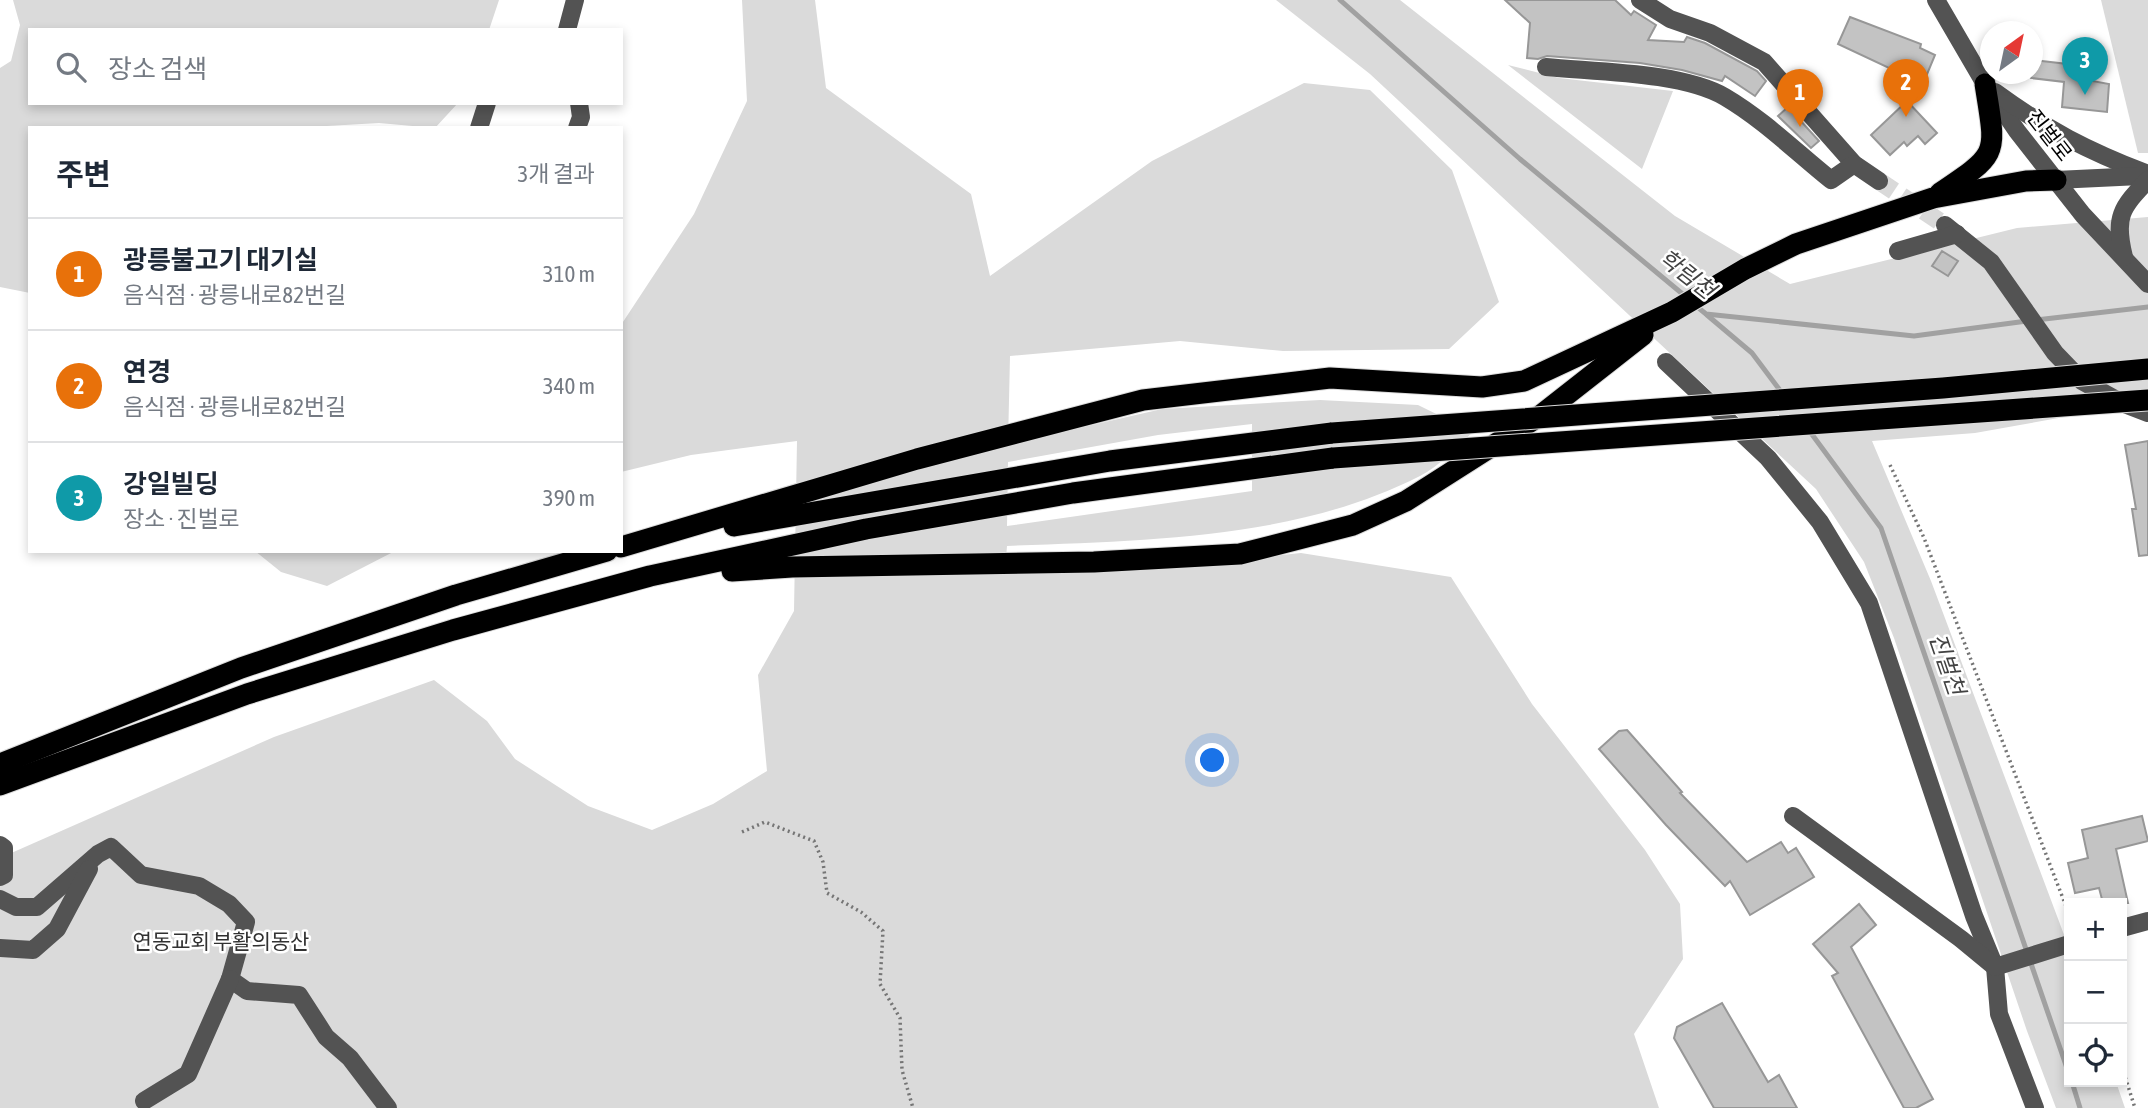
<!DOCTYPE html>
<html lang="ko">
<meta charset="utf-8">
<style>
:root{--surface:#fff;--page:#f6f6f7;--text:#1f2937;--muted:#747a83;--line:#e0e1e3;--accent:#000}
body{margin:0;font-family:"Asap Condensed","Noto Sans KR",sans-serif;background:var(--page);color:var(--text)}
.controls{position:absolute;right:21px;bottom:21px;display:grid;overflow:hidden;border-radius:0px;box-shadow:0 4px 10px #0003}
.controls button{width:63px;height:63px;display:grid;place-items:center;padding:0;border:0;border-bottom:2px solid var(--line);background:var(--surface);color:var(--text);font:35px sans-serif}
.compass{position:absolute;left:1980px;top:21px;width:63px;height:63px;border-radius:50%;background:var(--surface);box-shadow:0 4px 10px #0003;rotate:33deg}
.you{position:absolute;left:1213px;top:761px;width:24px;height:24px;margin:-18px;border:5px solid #fff;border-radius:50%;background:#1a73e8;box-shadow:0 0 0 10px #1a73e833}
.badge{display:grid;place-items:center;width:46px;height:46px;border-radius:50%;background:var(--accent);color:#fff;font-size:23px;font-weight:700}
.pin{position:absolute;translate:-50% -58px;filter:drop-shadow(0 2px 4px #0008)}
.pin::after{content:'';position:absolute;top:37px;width:24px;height:21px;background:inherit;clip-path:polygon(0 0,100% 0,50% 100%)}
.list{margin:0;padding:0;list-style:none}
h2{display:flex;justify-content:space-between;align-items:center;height:91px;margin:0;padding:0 28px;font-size:30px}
h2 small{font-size:23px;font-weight:400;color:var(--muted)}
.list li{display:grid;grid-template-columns:46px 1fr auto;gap:21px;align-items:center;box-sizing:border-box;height:112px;padding:0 28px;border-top:2px solid var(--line)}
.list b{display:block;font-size:26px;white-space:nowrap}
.list p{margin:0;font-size:23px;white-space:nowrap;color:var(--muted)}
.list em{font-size:23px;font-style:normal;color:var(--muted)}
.icon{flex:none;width:38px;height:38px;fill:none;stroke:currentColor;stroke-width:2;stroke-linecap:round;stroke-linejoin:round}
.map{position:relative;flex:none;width:2148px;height:1108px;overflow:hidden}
.search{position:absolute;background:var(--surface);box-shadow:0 4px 10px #0003;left:28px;top:28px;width:595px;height:77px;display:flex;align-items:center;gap:18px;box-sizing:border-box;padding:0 24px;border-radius:0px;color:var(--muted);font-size:26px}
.panel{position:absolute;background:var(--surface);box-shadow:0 4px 10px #0003;left:28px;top:126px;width:595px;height:427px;border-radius:0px}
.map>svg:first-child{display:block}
.green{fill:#dadada;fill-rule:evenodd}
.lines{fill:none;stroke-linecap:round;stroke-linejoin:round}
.stream{stroke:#a1a1a1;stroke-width:5}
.building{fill:#c3c3c3;stroke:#979797;stroke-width:2}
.minor-tunnel{stroke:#d9d9d9;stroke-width:18;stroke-dasharray:18 9;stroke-linecap:butt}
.highway-casing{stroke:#dbdbdb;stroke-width:23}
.path{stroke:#757575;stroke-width:3.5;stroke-dasharray:2 3.5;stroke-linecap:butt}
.minor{stroke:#535353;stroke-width:18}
.highway{stroke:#000;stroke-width:21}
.highway-bridge-casing{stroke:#dbdbdb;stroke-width:23;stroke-linecap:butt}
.highway-bridge{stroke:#000;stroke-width:21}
.labels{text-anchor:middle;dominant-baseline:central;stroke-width:5;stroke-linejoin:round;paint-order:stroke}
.street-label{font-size:21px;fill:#000;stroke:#fff}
.park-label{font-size:21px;fill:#313131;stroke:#fff}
.water-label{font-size:23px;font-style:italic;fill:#424242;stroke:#fff}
</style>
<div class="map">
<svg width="2148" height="1108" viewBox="0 0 2148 1108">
<rect width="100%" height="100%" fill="#fff"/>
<g class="green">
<path d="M13,0H499L489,30H30V103H458L435,128L379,123L292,128H30V293L0,287V68L11,61L20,25Z"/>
<path d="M742,0H815L826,88L971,194L990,276L1152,161L1304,83L1370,90L1452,170L1499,302L1449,349L1283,351L1180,341L1010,356L1008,444L1162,409L1320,400L1418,405L1473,432C1457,446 1439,467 1420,476C1294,540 1145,540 1007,546L1006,558L1177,566L1301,553L1451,577L1532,704L1645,850L1680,904L1683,959L1634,1034L1659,1108H0V858L274,737L434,680L487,721L515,759L588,806L652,830L713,804L767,771L758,675L794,611L797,441L691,455L621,472V325L694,214L747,101ZM1252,424V491L1007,526L1008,462L1158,435Z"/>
<path d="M1276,0H1400L1675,216L1790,284L2017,228L2148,217V402L1975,433L1872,441L1931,581L2069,948V1082H2116L2125,1108H2056L2027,1031L1894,638L1864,562L1816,489L1370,74Z"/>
<path d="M2101,0H2148V153H2138Z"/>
<path d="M1508,65L1559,78L1673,91L1642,169Z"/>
<path d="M255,551H395L327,586L281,572Z"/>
</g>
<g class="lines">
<g class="stream">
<path d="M1340,0L1520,159L1685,296"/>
<path d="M1695,305L1706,314L1914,336L2027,321"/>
<path d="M1707,315L1752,353L1782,393"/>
<path d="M2036,320L2148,307"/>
<path d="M1808,429L1881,528L2069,1074"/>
<path d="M2072,1082L2080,1108"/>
</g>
</g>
<g class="building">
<path d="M1505,0H1615L1631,15L1634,11L1656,25L1648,40L1684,42L1687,37L1705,43L1757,71L1766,81L1755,96L1725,76L1722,81L1682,70L1640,63L1547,56L1538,59L1527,58L1530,23Z"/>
<path d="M1850,17L1921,44L1920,48L1935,55L1923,84L1838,44Z"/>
<path d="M2033,60L2076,65V78L2109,84L2107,112L2062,107L2064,82L2031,78Z"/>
<path d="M1907,101L1937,133L1925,144L1918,136L1907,146L1904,142L1890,155L1871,135Z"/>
<path d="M1788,107L1819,141L1811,148L1778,116Z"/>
<path d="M1942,251L1958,261L1948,276L1932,266Z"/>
<path d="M2148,441V555L2139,556L2132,509H2136L2125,445Z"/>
<path d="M1627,730L1682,792L1680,793L1747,862L1781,842L1788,853L1796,848L1814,877L1750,915L1730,881L1725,886L1666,825L1599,749L1619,731Z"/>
<path d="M2142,816L2148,841L2116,849L2128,903H2103L2099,888L2075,893L2068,863L2088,858L2082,830Z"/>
<path d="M1859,904L1876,925L1851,947L1933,1099L1916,1108H1904L1832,976L1838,973L1813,944Z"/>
<path d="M1722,1003L1768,1082L1779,1075L1797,1108H1714L1674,1038L1677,1027Z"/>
</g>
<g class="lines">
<path class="minor-tunnel" d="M1879,181L1945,225"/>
<defs>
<g id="highway">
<path d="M1940,193C2001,152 1996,155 1985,84"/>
<path d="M734,526L1110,461L1332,433"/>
<path d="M621,547L917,459L1143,400L1330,378L1482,387L1524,381L1672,312L1745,269L1796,244L1933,198L2026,181L2056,180"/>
<path d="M732,571L792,567L1094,562L1240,554L1353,525L1406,501L1541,415L1643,335"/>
<path d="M0,764L241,668L456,595L607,551"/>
<path d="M0,785L247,694L453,630L650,576L866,529L1073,493L1333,458"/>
</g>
</defs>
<use href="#highway" class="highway-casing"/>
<g class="path">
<path d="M1890,465L1924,538L2069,914"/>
<path d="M742,832L765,822L814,841L823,862L827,893L861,912L883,931L880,984L900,1018L902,1070L913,1108"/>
<path d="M2122,1067L2135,1108"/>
</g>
<g class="minor">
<path d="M1640,0L1670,19L1710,33L1764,62L1854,164L1879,181"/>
<path d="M1936,0L1985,84L2017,131L2083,215L2148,284"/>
<path d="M567,30L575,0"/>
<path d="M1546,67C1597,72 1682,72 1725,97C1764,120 1796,152 1831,180L1854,164"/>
<path d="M1995,92C2047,130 2088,151 2148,174"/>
<path d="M479,128L487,103"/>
<path d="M577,128L581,117L579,103"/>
<path d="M2056,180L2140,176"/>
<path d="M1945,225L1991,262L2055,353L2082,381L2122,403L2148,413"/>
<path d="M1898,251L1957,234"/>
<path d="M2124,257C2114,217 2121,208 2148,180"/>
<path d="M1666,362L1768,458L1820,522L1869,603L1974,916L1995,967L1999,1014L2035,1108"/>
<path d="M1793,816L1961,939L1995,967L2069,944"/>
<path d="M0,845L4,848V875L0,877"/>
<path d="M0,899L16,907H37L98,854L111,847L141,875L199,886L229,904L246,922L230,979L247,991L299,995L326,1037L350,1058L388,1108"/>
<path d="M2122,928L2148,921"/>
<path d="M0,948L33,950L57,929L89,869"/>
<path d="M144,1101L188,1074L230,979"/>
</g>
<use href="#highway" class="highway"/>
<defs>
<g id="highway-bridge">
<path d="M1332,433L1943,388L2148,369"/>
<path d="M1333,458L2148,400"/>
</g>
</defs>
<use href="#highway-bridge" class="highway-bridge-casing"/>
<use href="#highway-bridge" class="highway-bridge"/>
</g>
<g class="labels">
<g class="street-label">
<text transform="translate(2050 135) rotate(52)">진벌로</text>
</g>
<g class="park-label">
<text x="221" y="941">연동교회 부활의동산</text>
</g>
<g class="water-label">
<text transform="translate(1687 274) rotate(38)">학림천</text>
<text transform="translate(1947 664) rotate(71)">진벌천</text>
</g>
</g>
</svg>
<div class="controls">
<button>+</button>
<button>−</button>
<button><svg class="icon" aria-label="locate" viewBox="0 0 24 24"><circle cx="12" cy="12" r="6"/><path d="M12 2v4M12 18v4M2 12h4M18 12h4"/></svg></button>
</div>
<svg class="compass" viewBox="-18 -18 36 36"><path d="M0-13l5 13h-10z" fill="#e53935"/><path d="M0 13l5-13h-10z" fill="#747a83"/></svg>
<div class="you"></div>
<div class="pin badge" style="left:1800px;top:127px;background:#e8710a">1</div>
<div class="pin badge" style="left:1906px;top:117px;background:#e8710a">2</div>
<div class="pin badge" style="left:2085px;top:95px;background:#0f9aa8">3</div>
<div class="search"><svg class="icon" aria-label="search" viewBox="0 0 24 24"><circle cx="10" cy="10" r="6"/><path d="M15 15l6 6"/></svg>장소 검색</div>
<section class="panel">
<h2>주변<small>3개 결과</small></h2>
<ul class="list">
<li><span class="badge" style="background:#e8710a">1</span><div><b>광릉불고기 대기실</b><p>음식점 · 광릉내로82번길</p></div><em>310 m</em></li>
<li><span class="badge" style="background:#e8710a">2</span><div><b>연경</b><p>음식점 · 광릉내로82번길</p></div><em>340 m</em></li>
<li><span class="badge" style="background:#0f9aa8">3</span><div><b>강일빌딩</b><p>장소 · 진벌로</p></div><em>390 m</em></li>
</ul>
</section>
</div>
